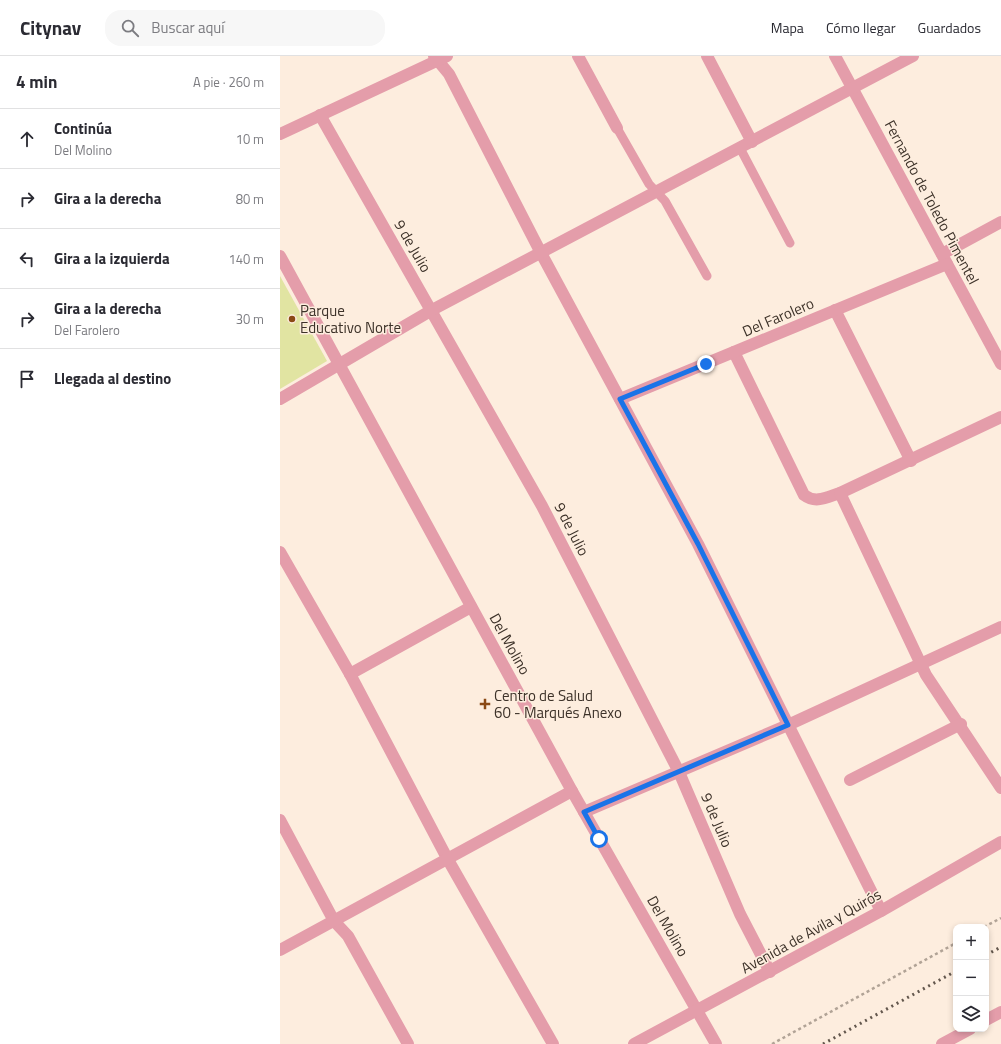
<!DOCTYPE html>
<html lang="es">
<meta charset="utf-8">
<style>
:root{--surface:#fff;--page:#f7f7f7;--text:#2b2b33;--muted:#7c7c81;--line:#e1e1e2}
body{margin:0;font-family:"Titillium Web",sans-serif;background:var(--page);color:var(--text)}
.controls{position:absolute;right:12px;bottom:12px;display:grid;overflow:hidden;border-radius:8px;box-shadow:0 2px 6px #0003}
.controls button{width:36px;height:36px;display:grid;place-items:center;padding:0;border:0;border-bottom:1px solid var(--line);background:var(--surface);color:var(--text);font:20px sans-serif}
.stop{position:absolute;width:12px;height:12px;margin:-9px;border:3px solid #1a73e8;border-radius:50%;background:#fff}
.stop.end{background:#1a73e8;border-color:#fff;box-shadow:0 1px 4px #0008}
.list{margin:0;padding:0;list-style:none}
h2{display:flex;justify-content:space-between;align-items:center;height:52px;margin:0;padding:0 16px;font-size:17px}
h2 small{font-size:13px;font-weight:400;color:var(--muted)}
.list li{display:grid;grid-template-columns:26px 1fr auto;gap:12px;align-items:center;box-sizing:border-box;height:60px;padding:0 16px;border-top:1px solid var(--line)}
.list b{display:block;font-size:15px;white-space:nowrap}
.list p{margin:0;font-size:13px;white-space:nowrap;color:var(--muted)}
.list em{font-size:13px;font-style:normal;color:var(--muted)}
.icon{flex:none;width:22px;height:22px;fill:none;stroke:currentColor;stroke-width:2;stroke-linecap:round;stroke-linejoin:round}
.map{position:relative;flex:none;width:721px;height:988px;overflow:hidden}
header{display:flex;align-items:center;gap:24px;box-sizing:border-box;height:56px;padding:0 20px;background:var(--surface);border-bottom:1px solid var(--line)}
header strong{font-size:19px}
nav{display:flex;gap:22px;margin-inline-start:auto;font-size:14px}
.search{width:280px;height:36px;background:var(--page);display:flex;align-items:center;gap:10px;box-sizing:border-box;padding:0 14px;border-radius:16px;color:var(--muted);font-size:15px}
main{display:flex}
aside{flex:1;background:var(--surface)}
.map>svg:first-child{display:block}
.green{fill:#e1e4a2}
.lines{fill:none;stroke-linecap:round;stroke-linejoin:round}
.path{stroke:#b1a396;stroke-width:2.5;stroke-dasharray:3 3;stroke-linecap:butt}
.lane{stroke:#e49daa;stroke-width:9}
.street{stroke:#e49daa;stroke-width:12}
.rail{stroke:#63574d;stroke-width:3;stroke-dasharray:2 4;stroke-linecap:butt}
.route{stroke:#1a73e8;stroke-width:5}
.poi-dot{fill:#8a4914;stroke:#fdedde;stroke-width:1.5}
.labels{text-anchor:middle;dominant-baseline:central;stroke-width:3;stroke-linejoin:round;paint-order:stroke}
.street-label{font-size:15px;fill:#3d3229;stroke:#fdedde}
.poi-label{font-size:15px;fill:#3d3229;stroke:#fdedde;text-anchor:start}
</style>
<header>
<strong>Citynav</strong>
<div class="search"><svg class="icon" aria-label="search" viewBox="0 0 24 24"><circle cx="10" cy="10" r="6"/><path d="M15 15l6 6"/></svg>Buscar aquí</div>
<nav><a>Mapa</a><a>Cómo llegar</a><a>Guardados</a></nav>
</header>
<main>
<aside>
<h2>4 min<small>A pie · 260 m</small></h2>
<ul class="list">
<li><svg class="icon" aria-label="ahead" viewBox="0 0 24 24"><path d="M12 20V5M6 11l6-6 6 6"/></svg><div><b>Continúa</b><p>Del Molino</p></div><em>10 m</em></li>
<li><svg class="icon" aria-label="right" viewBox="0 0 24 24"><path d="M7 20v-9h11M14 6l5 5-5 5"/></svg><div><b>Gira a la derecha</b></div><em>80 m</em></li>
<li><svg class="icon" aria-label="left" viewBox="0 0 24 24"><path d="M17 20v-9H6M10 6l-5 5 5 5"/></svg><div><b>Gira a la izquierda</b></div><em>140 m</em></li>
<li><svg class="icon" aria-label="right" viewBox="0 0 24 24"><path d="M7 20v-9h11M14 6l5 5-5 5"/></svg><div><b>Gira a la derecha</b><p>Del Farolero</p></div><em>30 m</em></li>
<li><svg class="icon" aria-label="arrive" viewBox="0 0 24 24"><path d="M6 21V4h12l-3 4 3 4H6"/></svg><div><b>Llegada al destino</b></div></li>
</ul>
</aside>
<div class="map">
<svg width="721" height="988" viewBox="0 0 721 988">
<rect width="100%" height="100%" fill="#fdedde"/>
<path class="green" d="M0,220L47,305L0,333Z"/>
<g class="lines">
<g class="path">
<path d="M704,871L721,862"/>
<path d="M492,988L676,887"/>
</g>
<g class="lane">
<path d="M337,72L369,128L385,145L427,220"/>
<path d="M460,92L510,187"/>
</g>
<g class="street">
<path d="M154,0L169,18L261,197L418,488L601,855"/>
<path d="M298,0L337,72"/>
<path d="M427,0L472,86"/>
<path d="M555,0L721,308"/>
<path d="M40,59L262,450L399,716L460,858L490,916"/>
<path d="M0,78L167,0"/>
<path d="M662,198L721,166"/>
<path d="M0,200L292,735L436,988"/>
<path d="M555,254L631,405"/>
<path d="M454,296L524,439C536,448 547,441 560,437L721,361"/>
<path d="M0,343L152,254L633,0"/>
<path d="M340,343L667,208"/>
<path d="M560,437L646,619L721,732"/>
<path d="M0,496L70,618L167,802L273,988"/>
<path d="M70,618L191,551"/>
<path d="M570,724L681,668"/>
<path d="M304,756L508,669L721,571"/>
<path d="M0,764L54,865L68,880L128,988"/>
<path d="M0,894L292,735"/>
<path d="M706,964L721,956"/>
<path d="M354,988L601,855L721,786"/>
<path d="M662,988L690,973"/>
</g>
<g class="rail">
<path d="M706,899L721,891"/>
<path d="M543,988L676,915"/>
</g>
</g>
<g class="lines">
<path class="route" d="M319,783L304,756L508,669L418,488L340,343L426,308"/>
</g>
<g class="poi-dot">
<circle cx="12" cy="263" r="4"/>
<path d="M203 642h4v4h4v4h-4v4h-4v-4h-4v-4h4z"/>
</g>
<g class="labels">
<g class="street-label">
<text transform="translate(652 146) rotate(62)">Fernando de Toledo Pimentel</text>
<text transform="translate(133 190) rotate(60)">9 de Julio</text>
<text transform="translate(498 261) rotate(-23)">Del Farolero</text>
<text transform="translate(292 473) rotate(63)">9 de Julio</text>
<text transform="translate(230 588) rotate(61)">Del Molino</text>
<text transform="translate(437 764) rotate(67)">9 de Julio</text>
<text transform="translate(388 870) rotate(60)">Del Molino</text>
<text transform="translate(531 875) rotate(-29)">Avenida de Avila y Quirós</text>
</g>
<g class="poi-label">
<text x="20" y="254">Parque<tspan x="20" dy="17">Educativo Norte</tspan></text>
<text x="214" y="639">Centro de Salud<tspan x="214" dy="17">60 - Marqués Anexo</tspan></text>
</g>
</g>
</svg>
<div class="controls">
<button>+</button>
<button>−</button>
<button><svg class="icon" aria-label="layers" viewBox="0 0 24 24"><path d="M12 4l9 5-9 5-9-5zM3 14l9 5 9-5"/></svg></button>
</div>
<div class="stop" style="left:319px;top:783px"></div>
<div class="stop end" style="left:426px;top:308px"></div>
</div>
</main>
